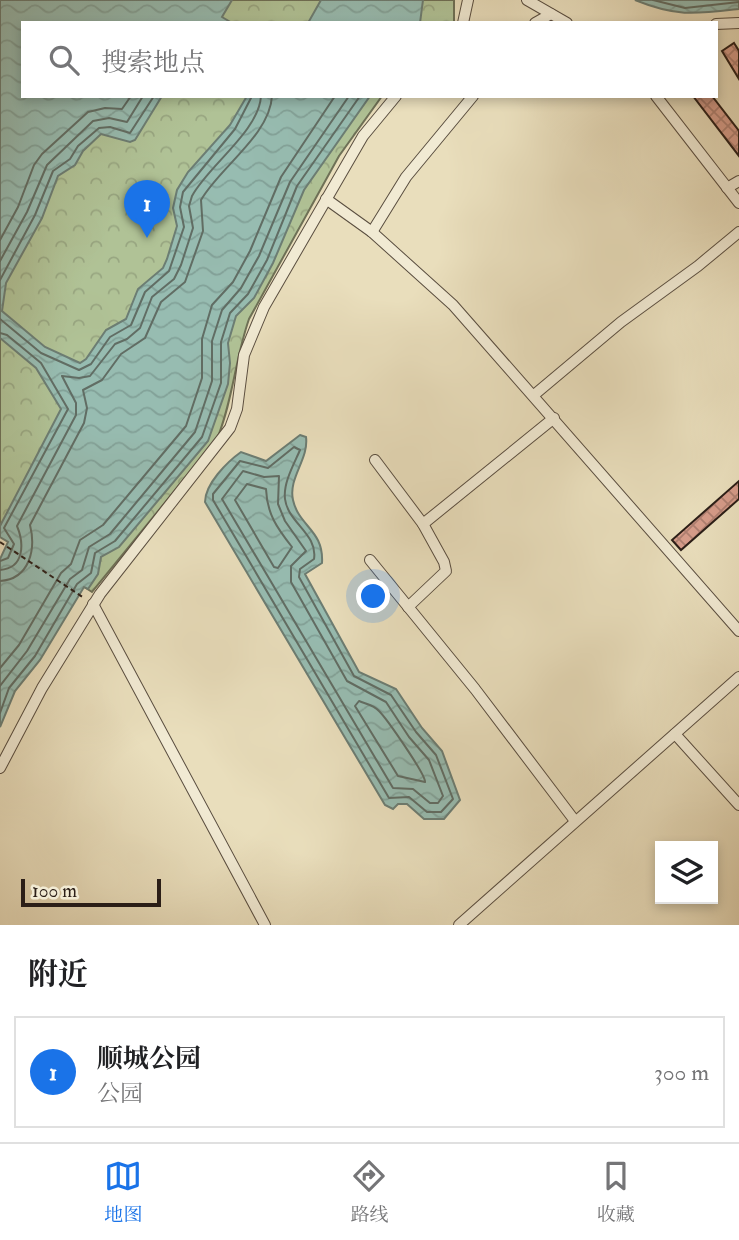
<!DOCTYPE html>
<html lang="zh">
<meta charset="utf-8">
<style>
:root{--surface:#fff;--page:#f6f6f6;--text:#202124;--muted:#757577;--line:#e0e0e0;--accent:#1a73e8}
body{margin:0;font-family:"IM FELL Double Pica","Noto Serif SC",serif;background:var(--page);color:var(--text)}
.controls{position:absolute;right:21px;bottom:21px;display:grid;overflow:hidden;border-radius:0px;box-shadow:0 4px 10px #0003}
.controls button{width:63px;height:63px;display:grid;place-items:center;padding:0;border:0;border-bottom:2px solid var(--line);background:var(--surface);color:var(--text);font:35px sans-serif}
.scale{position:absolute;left:21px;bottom:18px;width:140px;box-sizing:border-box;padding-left:7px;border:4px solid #2b1e17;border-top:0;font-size:19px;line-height:24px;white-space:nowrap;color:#2b1e17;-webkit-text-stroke:5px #f1ead3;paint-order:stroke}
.you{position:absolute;left:374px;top:597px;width:24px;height:24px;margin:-18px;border:5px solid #fff;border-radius:50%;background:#1a73e8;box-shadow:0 0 0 10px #1a73e833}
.badge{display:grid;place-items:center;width:46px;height:46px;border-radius:50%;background:var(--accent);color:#fff;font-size:23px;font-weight:700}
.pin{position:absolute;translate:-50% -58px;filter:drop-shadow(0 2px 4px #0008)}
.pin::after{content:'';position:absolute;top:37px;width:24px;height:21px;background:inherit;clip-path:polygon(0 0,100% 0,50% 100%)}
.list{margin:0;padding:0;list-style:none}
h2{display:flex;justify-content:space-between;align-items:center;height:91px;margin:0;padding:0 28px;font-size:30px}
h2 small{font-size:23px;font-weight:400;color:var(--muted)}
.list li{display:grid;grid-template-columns:46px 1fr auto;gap:21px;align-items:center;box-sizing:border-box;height:112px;margin:0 14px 14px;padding:0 14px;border:2px solid var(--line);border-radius:0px}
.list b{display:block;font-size:26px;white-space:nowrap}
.list p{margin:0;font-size:23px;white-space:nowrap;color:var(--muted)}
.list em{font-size:23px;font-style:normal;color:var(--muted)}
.icon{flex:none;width:38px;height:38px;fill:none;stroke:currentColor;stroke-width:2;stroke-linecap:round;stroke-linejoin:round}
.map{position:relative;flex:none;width:739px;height:925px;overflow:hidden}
.search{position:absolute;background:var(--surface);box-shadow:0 4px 10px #0003;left:21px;right:21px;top:21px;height:77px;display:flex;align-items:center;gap:18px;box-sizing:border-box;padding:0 24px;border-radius:0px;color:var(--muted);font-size:26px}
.sheet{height:217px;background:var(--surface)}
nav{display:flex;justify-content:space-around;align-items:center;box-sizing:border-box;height:98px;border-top:2px solid var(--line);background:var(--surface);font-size:19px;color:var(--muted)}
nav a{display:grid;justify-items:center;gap:4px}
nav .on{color:var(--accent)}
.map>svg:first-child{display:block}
.park{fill:url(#park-crowns);stroke:#6e7056;stroke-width:2}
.water{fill:url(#water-waves);stroke:#6c7d73;stroke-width:2}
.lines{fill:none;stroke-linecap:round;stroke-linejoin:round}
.shore{stroke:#616d64;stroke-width:2}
.building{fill:url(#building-cross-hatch);stroke:#2b1e17;stroke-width:2}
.minor-casing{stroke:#5a4e40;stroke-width:12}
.path{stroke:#2b1e17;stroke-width:2;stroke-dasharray:5 3.5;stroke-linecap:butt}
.minor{stroke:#f1ead3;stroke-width:10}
</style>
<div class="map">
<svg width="739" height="925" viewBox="0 0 739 925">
<defs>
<pattern id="park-crowns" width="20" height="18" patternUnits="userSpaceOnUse" patternTransform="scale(1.75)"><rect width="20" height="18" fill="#b0c296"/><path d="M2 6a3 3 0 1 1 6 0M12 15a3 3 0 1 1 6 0" fill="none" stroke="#98a681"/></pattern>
<pattern id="water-waves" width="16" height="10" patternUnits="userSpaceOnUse" patternTransform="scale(1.75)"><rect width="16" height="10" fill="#97bcb1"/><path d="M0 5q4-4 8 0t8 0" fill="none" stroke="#82a198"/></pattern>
<pattern id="building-cross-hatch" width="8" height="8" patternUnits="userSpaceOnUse" patternTransform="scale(1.75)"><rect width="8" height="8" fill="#d69c8a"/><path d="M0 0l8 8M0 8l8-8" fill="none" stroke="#ae7f70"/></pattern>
</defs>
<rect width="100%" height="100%" fill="#e9debc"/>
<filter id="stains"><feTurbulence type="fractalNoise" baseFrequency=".00286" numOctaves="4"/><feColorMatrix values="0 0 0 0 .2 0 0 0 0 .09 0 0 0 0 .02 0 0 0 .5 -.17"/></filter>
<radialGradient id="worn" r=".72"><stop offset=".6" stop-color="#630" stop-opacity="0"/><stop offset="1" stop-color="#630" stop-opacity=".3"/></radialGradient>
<path class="park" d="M0,0H454V23H23V96H382L339,156L249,319C235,359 233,400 217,439L92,592L0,532Z"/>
<g class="water">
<path d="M0,0H232L222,17L232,23H23V96H162L135,140L130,142L101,134L83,151L75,165L58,176L42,218L6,283L2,311L45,347L80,363L86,359L106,330L126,319L138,289L163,268L167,259L177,226L173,208L177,190L188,172L230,125L247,96H370L304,190L273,263L254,298L236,316L228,343L230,363L228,384L208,441L119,547L101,557L98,574L88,589L84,587L40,660L15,691L0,727V559L8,542L0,537V526L61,409L36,368L0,338Z"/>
<path d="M321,0H423L420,23H308Z"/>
<path d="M635,0H739V9C695,14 677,17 635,0Z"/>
<path d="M300,435L306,437C309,459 288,478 293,500C299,527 324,530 322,563L305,574L359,672L396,689L422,728L442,751L460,800L444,819H424L407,804H398L393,809L385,805L205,502C205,484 227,462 241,452L266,461Z"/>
</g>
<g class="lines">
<g class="shore">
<path d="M653,0L685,8L739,2"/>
<path d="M0,240L18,207L34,165L42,154L88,112L105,108L122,109L131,96"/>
<path d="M0,261L27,212L47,165L93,121L109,118L127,122L143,96"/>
<path d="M0,280L35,215L53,171L70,159L78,146L99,128L110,127L130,133L154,96"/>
<path d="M0,319L41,353L79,370L91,364L110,337L131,325L145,292L169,271L184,227L180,207L183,192L235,129L252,96"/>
<path d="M0,333L7,335L41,363L68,409L4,528L14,544L8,558L0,561"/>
<path d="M294,447L300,450C294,464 283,483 285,499C288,523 318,534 314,559L300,569L299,577L354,676L391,695L416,732L436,755L453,799L441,812H427L409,797L389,798L213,500V494L240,461L268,468Z"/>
<path d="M243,471L264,477L279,476L278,504L285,521L306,551L291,566V582L347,681L386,702L409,737L429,760L443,796L438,803H430L413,789L393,788L222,499Z"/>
<path d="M247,484L266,489C267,514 277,528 292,547L278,568L274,567L235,500Z"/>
<path d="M0,570C25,568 24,543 17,526L76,415V403L62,376L79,378L90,376L115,344L127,339L140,328L152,297L174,279L181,265L193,228L189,206L192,196C208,166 259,131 261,96"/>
<path d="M0,581C30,579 36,549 30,525L84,423L87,408L83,390L102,380L121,354L145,338L161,302L185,282L203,231L201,200C219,168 270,135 272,96"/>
<path d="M0,668L19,645L61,573L71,564L80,540L103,525L186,426L202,378V339L212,305L233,282L250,251L281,177L335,96"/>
<path d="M0,686L27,651L70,579L82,570L89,547L110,534L195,432L212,381V341L222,310L241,288L259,256L290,182L349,96"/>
<path d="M359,701C366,704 374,705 379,711C387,719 426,775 425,782L398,776L355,706Z"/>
<path d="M0,713L9,688L35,656L77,584L91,573L95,553L115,541L202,437L221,383V342L230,313L248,294L267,260L297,186L360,96"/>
</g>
</g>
<g class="building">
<path d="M734,43L739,51V79L722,51Z"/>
<path d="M693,96H712L739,131V156Z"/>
<path d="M739,481V499L681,550L672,540Z"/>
</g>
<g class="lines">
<defs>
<g id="minor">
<path d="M527,0L567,23"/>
<path d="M463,23L468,0"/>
<path d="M535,23L551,14"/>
<path d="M716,24L739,23"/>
<path d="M656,96L739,203"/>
<path d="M727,188L739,181"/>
<path d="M326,199L372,232L453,305L739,631"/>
<path d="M372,232L406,177L473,96"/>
<path d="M534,395L621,322L698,266L739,232"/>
<path d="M375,460L423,524L554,418"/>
<path d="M370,560L475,689L575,821"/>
<path d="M93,604L265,925"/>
<path d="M408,607L446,571L444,562L423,524"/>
<path d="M675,734L739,805"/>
<path d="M0,768L42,688L100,594L230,428L237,409L244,355L264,307L363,136L396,96"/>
<path d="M459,925L739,677"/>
</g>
</defs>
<use href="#minor" class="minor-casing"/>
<path class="path" d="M0,542L84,598"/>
<use href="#minor" class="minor"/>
</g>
<rect width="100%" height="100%" filter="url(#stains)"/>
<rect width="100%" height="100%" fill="url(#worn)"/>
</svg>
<div class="controls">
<button><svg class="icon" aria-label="layers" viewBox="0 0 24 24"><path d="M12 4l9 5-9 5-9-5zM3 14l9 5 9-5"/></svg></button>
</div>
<div class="scale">100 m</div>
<div class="you"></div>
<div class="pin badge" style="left:147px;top:238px">1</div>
<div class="search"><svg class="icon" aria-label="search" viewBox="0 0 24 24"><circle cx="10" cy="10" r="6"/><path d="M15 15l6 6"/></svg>搜索地点</div>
</div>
<section class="sheet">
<h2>附近<small></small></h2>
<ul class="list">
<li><span class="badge">1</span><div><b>顺城公园</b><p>公园</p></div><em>300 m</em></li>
</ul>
</section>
<nav>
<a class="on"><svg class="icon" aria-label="map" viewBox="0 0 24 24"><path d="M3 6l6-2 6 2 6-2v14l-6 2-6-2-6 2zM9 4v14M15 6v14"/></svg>地图</a>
<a><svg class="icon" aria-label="directions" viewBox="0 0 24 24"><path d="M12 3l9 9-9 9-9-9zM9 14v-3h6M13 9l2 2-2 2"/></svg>路线</a>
<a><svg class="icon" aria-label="saved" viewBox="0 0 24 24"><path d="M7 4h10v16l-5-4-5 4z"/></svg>收藏</a>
</nav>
